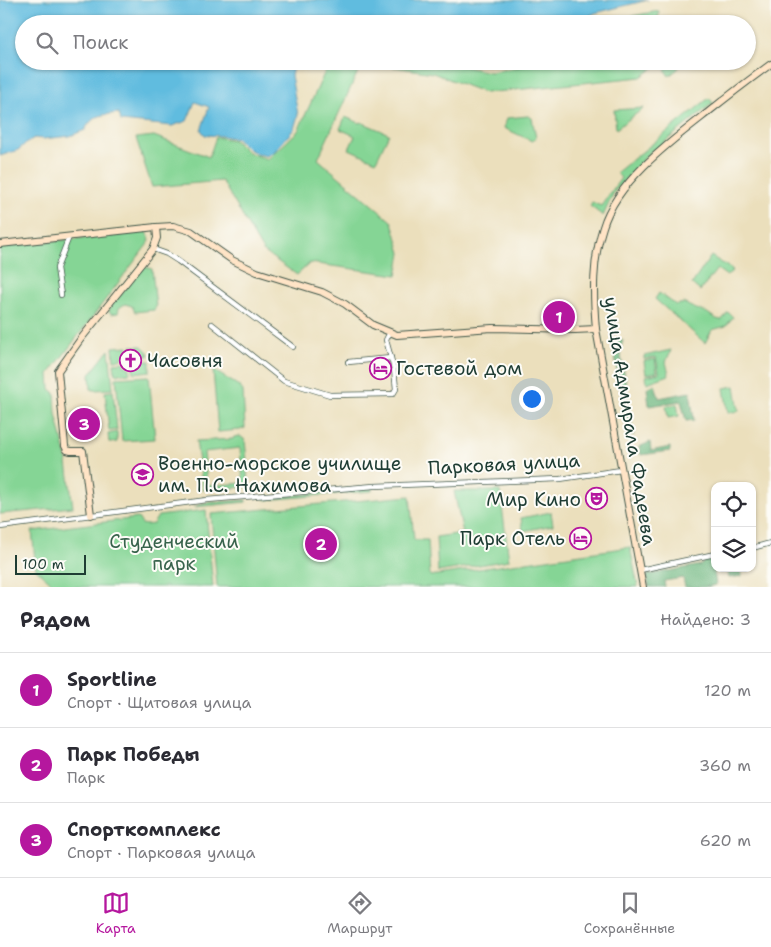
<!DOCTYPE html>
<html lang="ru">
<meta charset="utf-8">
<style>
:root{--surface:#fff;--page:#f7f7f7;--text:#2b2b33;--muted:#7c7c81;--line:#e1e1e2;--accent:#b5179e}
body{margin:0;font-family:"Shantell Sans",sans-serif;background:var(--page);color:var(--text)}
.controls{position:absolute;right:15px;bottom:15px;display:grid;overflow:hidden;border-radius:10px;box-shadow:0 1px 4px #0004}
.controls button{width:45px;height:45px;display:grid;place-items:center;padding:0;border:0;border-bottom:1px solid var(--line);background:var(--surface);color:var(--text);font:25px sans-serif}
.scale{position:absolute;left:15px;bottom:12px;width:71px;box-sizing:border-box;padding-left:5px;border:2px solid #1f3d34;border-top:0;font-size:14px;line-height:18px;white-space:nowrap;color:#1f3d34;-webkit-text-stroke:4px #fdfcf7;paint-order:stroke}
.you{position:absolute;left:531px;top:398px;width:18px;height:18px;margin:-12px;border:4px solid #fff;border-radius:50%;background:#1a73e8;box-shadow:0 0 0 8px #1a73e833}
.badge{display:grid;place-items:center;width:32px;height:32px;border-radius:50%;background:var(--accent);color:#fff;font-size:16px;font-weight:700}
.pin{position:absolute;translate:-50% -50%;border:2px solid #fff;box-shadow:0 1px 5px #0006}
.list{margin:0;padding:0;list-style:none}
h2{display:flex;justify-content:space-between;align-items:center;height:65px;margin:0;padding:0 20px;font-size:21px}
h2 small{font-size:16px;font-weight:400;color:var(--muted)}
.list li{display:grid;grid-template-columns:32px 1fr auto;gap:15px;align-items:center;box-sizing:border-box;height:75px;padding:0 20px;border-top:1px solid var(--line)}
.list b{display:block;font-size:19px;white-space:nowrap}
.list p{margin:0;font-size:16px;white-space:nowrap;color:var(--muted)}
.list em{font-size:16px;font-style:normal;color:var(--muted)}
.icon{flex:none;width:28px;height:28px;fill:none;stroke:currentColor;stroke-width:2;stroke-linecap:round;stroke-linejoin:round}
.map{position:relative;flex:none;width:771px;height:587px;overflow:hidden}
.search{position:absolute;background:var(--surface);box-shadow:0 1px 4px #0004;left:15px;right:15px;top:15px;height:55px;display:flex;align-items:center;gap:12px;box-sizing:border-box;padding:0 18px;border-radius:28px;color:var(--muted);font-size:19px}
.sheet{height:290px;background:var(--surface)}
nav{display:flex;justify-content:space-around;align-items:center;box-sizing:border-box;height:70px;border-top:1px solid var(--line);background:var(--surface);font-size:14px;color:var(--muted)}
nav a{display:grid;justify-items:center;gap:2px}
nav .on{color:var(--accent)}
.map>svg:first-child{display:block}
.green{fill:#85d595;stroke:#528964}
.forest{fill:#6cb67e;stroke:#467a59}
.water{fill:#61bcdf;stroke:#407c8a}
.lines{fill:none;stroke-linecap:round;stroke-linejoin:round}
.street-casing{stroke:#3e5548;stroke-width:6}
.secondary-casing{stroke:#3e5548;stroke-width:8}
.street{stroke:#fff;stroke-width:4.5}
.secondary{stroke:#ffe4c6;stroke-width:6}
.labels{text-anchor:middle;dominant-baseline:central;stroke-width:4;stroke-linejoin:round;paint-order:stroke}
.poi-label{font-size:19px;fill:#1f3d34;stroke:#fdfcf7;text-anchor:start}
.street-label{font-size:19px;fill:#1f3d34;stroke:#fdfcf7}
.park-label{font-size:19px;fill:#38634c;stroke:#fdfcf7}
</style>
<div class="map">
<svg width="771" height="587" viewBox="0 0 771 587">
<rect width="100%" height="100%" fill="#fdfcf7"/>
<filter id="ink" filterUnits="userSpaceOnUse"><feTurbulence type="fractalNoise" baseFrequency=".02" numOctaves="2"/><feDisplacementMap in="SourceGraphic" scale="10" xChannelSelector="R" yChannelSelector="G"/><feConvolveMatrix kernelMatrix="1 2 1 2 8 2 1 2 1" color-interpolation-filters="sRGB"/></filter>
<filter id="wash" filterUnits="userSpaceOnUse"><feTurbulence type="fractalNoise" baseFrequency=".0096" numOctaves="4" result="noise"/><feDisplacementMap in="SourceGraphic" scale="20" xChannelSelector="R" yChannelSelector="G"/><feGaussianBlur stdDeviation="1.12" result="paint"/><feColorMatrix in="noise" values="0 0 0 0 0 0 0 0 0 0 0 0 0 0 0 0 0 1.4 0 .05"/><feComposite in="paint" operator="in"/></filter>
<g filter="url(#wash)">
<rect width="100%" height="100%" fill="#ebdfbc"/>
<g class="green">
<path d="M659,11L658,24H589Z"/>
<path d="M336,61H438L490,72L523,66L530,61H663L641,77L485,93L433,73L376,64L360,67L318,159L392,222L401,253L397,275L310,263L297,275L263,251L222,181L152,187L136,138L154,136L209,157L216,137L234,140L249,153L268,159L298,131L328,65Z"/>
<path d="M675,62L679,68L669,76L665,70Z"/>
<path d="M709,98L713,103L656,149L652,150L614,192L603,216L590,206L592,202L601,206L621,178L616,173Z"/>
<path d="M644,108L616,129L614,110Z"/>
<path d="M528,116L532,118L536,138L532,141L504,128L507,118Z"/>
<path d="M345,117L360,123L361,122L389,134L376,161L349,149L355,136L340,129Z"/>
<path d="M147,231L150,241L49,374L50,389L55,393L56,414L66,455L73,507L0,514V247Z"/>
<path d="M711,256L733,270L727,276L717,269L700,291L692,284Z"/>
<path d="M145,267L152,269L156,307L154,310L135,312L132,306L125,304L119,308L118,313L111,314L109,311L110,307L141,270Z"/>
<path d="M659,293L676,305L684,303C691,307 695,309 703,311C710,313 714,320 722,320L728,312L733,317L726,326L712,330L705,343L655,299Z"/>
<path d="M128,346V351L123,356L122,359L114,360L113,347Z"/>
<path d="M131,346H142L148,352L149,356L139,357L135,352L132,350Z"/>
<path d="M109,350L113,389L94,390L91,389L90,374Z"/>
<path d="M671,350L666,362L669,375L647,383L646,376L659,373L656,357L644,359V356Z"/>
<path d="M655,359L657,372L646,374L644,361Z"/>
<path d="M139,361H150V371L134,373L133,368L138,364Z"/>
<path d="M124,362V365L130,368V373L115,374L114,363Z"/>
<path d="M213,370L239,386L243,391L245,428L240,430L218,432Z"/>
<path d="M149,376L155,439L122,441L116,378Z"/>
<path d="M735,386L739,411L728,413L724,388Z"/>
<path d="M113,391L117,430L109,431L105,392Z"/>
<path d="M677,404L679,416L668,418L666,406Z"/>
<path d="M117,432V442L109,443L108,434Z"/>
<path d="M240,436L245,440L247,462H241L240,448L204,452L207,486L243,483L242,470L246,467L249,485L246,487L203,490L196,441L233,439L234,437Z"/>
<path d="M372,488V491L265,500V498Z"/>
<path d="M454,491H500L509,560L438,572L436,537L463,533Z"/>
<path d="M410,496L414,540H428L430,576L630,547L638,587H217L211,514Z"/>
<path d="M246,500V502L194,507L203,503Z"/>
<path d="M206,510L213,587H56L36,569L32,531L138,518L142,524L146,525L153,524L158,516Z"/>
<path d="M551,512L553,525L523,531L521,518Z"/>
</g>
<g class="forest">
<path d="M620,339L623,340L620,351L626,383L625,388L634,435L628,437L612,340Z"/>
<path d="M655,384L659,398L690,392L694,420L686,421L681,401L649,406L647,388Z"/>
<path d="M650,442L651,451L670,447V451L641,455L639,447Z"/>
<path d="M715,558V564H713L716,585L704,587H685L683,578L664,581L665,587H649L647,575L701,565L705,560Z"/>
<path d="M727,568H739L742,576L729,578Z"/>
</g>
<path class="water" d="M0,0H648L595,13L574,24H24V61H295L291,75L298,115L294,129L274,152L267,156L258,154L248,149L238,139L222,136L205,135L201,130L209,107L195,102L187,121L172,126L121,121L119,113C103,115 93,114 85,130L70,136L43,139L34,138L26,143L18,150L0,156Z"/>
</g>
<g filter="url(#ink)">
<g class="lines">
<defs>
<g id="street">
<path d="M153,249L167,254L178,261L293,347"/>
<path d="M61,295L57,268L69,237"/>
<path d="M212,324L284,381L330,395L393,394L396,389L394,369L386,340L390,332"/>
<path d="M348,362L391,358"/>
<path d="M0,527L207,500L374,486L560,479L621,470"/>
<path d="M752,548L771,543"/>
<path d="M640,570L715,554"/>
</g>
<g id="secondary">
<path d="M0,244L156,227L173,226L191,231L232,260L257,272L322,292L345,304L373,325L397,335L492,328L575,330L596,329"/>
<path d="M91,515L83,451H71L67,450L65,446L58,371L80,340L153,249L157,238L156,227"/>
<path d="M643,587L596,329C593,294 592,261 603,227C617,181 671,141 707,113C728,96 749,80 771,64"/>
</g>
</defs>
<use href="#street" class="street-casing"/>
<use href="#secondary" class="secondary-casing"/>
<use href="#street" class="street"/>
<use href="#secondary" class="secondary"/>
</g>
</g>
<defs>
<symbol id="church-ring" viewBox="-11 -11 22 22"><circle r="9.5" fill="#fdfcf7" stroke="#b5179e" stroke-width="1.5"/><path d="M-1.2-6h2.4v3.5h3.3v2.4h-3.3V6h-2.4V-.1h-3.3v-2.4h3.3Z" fill="#b5179e"/></symbol>
<symbol id="hotel-ring" viewBox="-11 -11 22 22"><circle r="9.5" fill="#fdfcf7" stroke="#b5179e" stroke-width="1.5"/><path d="M-6-4.5h1.5V1H6V5H4.5V3h-9V5H-6ZM-4 0a1.8 1.8 0 1 1 3.6 0ZM.5 0V-2.5h3Q6-2.5 6 0Z" fill="#b5179e"/></symbol>
<symbol id="university-ring" viewBox="-11 -11 22 22"><circle r="9.5" fill="#fdfcf7" stroke="#b5179e" stroke-width="1.5"/><path d="M0-5L7-2L0 1L-7-2ZM-4 1L0 2.5L4 1V4Q0 6-4 4Z" fill="#b5179e"/></symbol>
<symbol id="theatre-ring" viewBox="-11 -11 22 22"><circle r="9.5" fill="#fdfcf7" stroke="#b5179e" stroke-width="1.5"/><path d="M-5-5.5Q0-4 5-5.5V0Q5 5 0 6Q-5 5-5 0ZM-3.3-2.5H-1v1.5H-3.3ZM1-2.5H3.3v1.5H1ZM-2.8 1Q0 5.5 2.8 1Z" fill="#b5179e"/></symbol>
</defs>
<g fill-rule="evenodd">
<use href="#church-ring" x="118" y="348" width="25" height="25"/>
<use href="#hotel-ring" x="368" y="356" width="25" height="25"/>
<use href="#university-ring" x="130" y="462" width="25" height="25"/>
<use href="#theatre-ring" x="584" y="486" width="25" height="25"/>
<use href="#hotel-ring" x="568" y="526" width="25" height="25"/>
</g>
<g class="labels">
<g class="poi-label">
<text x="147" y="360">Часовня</text>
<text x="396" y="368">Гостевой дом</text>
<text x="158" y="463">Военно-морское училище<tspan x="158" dy="22">им. П.С. Нахимова</tspan></text>
<text x="581" y="499" text-anchor="end">Мир Кино</text>
<text x="565" y="538" text-anchor="end">Парк Отель</text>
</g>
<g class="street-label">
<text transform="translate(630 421) rotate(81)">улица Адмирала Фадеева</text>
<text transform="translate(504 464) rotate(-3)">Парковая улица</text>
</g>
<g class="park-label">
<text x="174" y="541">Студенческий<tspan x="174" dy="22">парк</tspan></text>
</g>
</g>
</svg>
<div class="controls">
<button><svg class="icon" aria-label="locate" viewBox="0 0 24 24"><circle cx="12" cy="12" r="6"/><path d="M12 2v4M12 18v4M2 12h4M18 12h4"/></svg></button>
<button><svg class="icon" aria-label="layers" viewBox="0 0 24 24"><path d="M12 4l9 5-9 5-9-5zM3 14l9 5 9-5"/></svg></button>
</div>
<div class="scale">100 m</div>
<div class="you"></div>
<div class="pin badge" style="left:559px;top:317px">1</div>
<div class="pin badge" style="left:321px;top:544px">2</div>
<div class="pin badge" style="left:84px;top:424px">3</div>
<div class="search"><svg class="icon" aria-label="search" viewBox="0 0 24 24"><circle cx="10" cy="10" r="6"/><path d="M15 15l6 6"/></svg>Поиск</div>
</div>
<section class="sheet">
<h2>Рядом<small>Найдено: 3</small></h2>
<ul class="list">
<li><span class="badge">1</span><div><b>Sportline</b><p>Спорт · Щитовая улица</p></div><em>120 m</em></li>
<li><span class="badge">2</span><div><b>Парк Победы</b><p>Парк</p></div><em>360 m</em></li>
<li><span class="badge">3</span><div><b>Спорткомплекс</b><p>Спорт · Парковая улица</p></div><em>620 m</em></li>
</ul>
</section>
<nav>
<a class="on"><svg class="icon" aria-label="map" viewBox="0 0 24 24"><path d="M3 6l6-2 6 2 6-2v14l-6 2-6-2-6 2zM9 4v14M15 6v14"/></svg>Карта</a>
<a><svg class="icon" aria-label="directions" viewBox="0 0 24 24"><path d="M12 3l9 9-9 9-9-9zM9 14v-3h6M13 9l2 2-2 2"/></svg>Маршрут</a>
<a><svg class="icon" aria-label="saved" viewBox="0 0 24 24"><path d="M7 4h10v16l-5-4-5 4z"/></svg>Сохранённые</a>
</nav>
